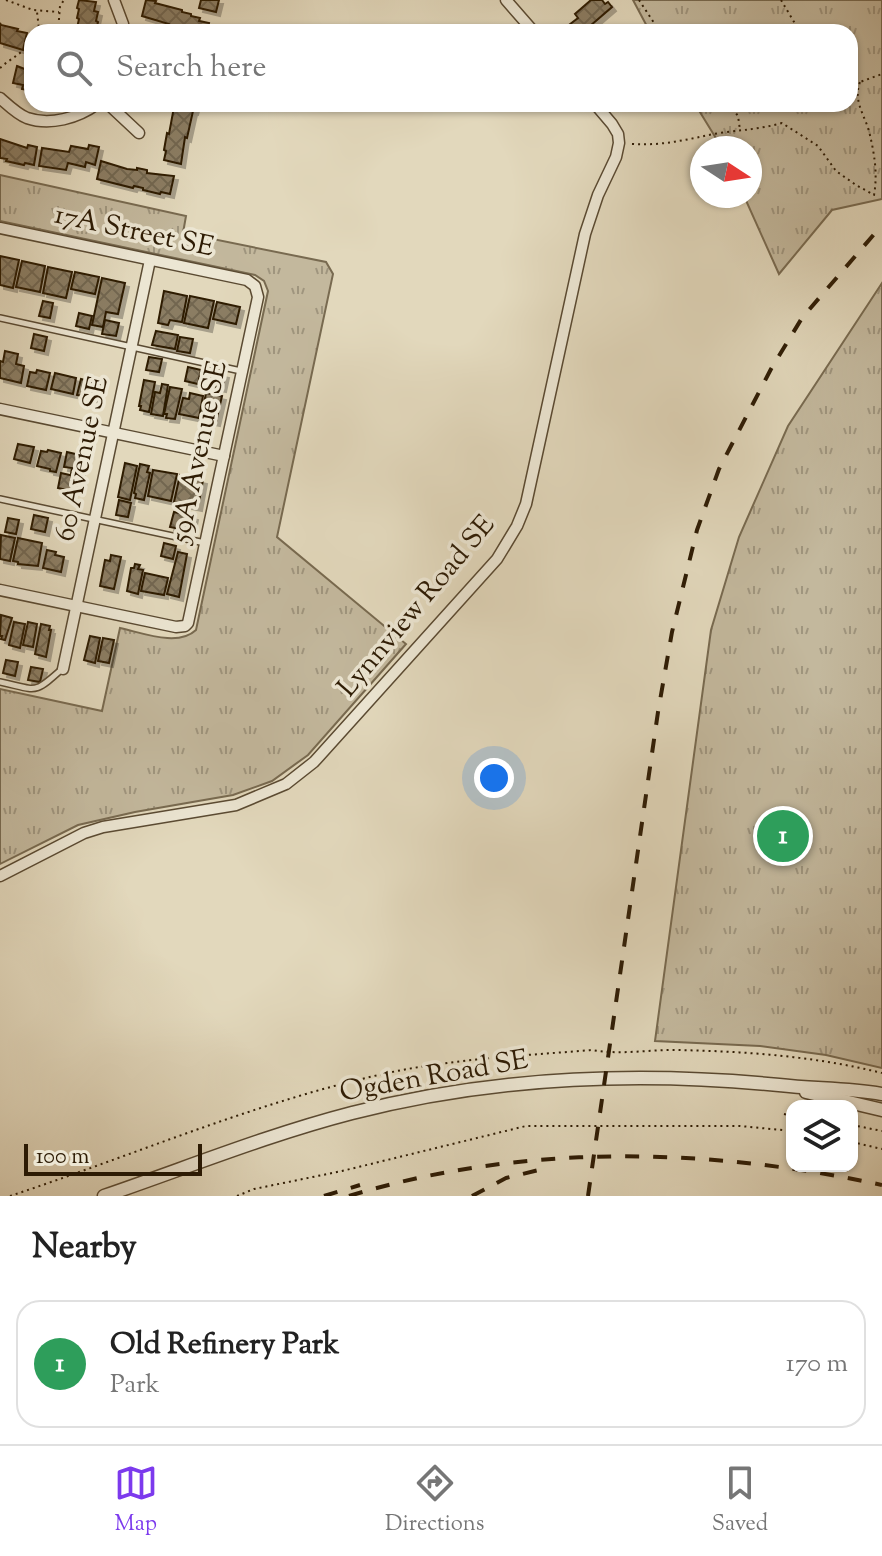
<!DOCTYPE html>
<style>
:root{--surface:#fff;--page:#f2f2f2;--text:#222;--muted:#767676;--line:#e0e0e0;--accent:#7c3aed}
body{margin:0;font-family:"Sorts Mill Goudy",serif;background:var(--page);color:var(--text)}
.controls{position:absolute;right:24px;bottom:24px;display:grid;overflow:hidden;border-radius:16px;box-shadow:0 2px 6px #0004}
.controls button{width:72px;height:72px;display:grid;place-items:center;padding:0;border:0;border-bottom:2px solid var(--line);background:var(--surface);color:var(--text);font:40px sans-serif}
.compass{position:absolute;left:690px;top:136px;width:72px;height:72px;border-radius:50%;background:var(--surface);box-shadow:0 2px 6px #0004;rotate:102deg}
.scale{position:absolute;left:24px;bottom:20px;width:178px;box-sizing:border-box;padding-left:8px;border:4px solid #2d1b04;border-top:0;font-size:22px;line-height:28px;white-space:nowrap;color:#2d1b04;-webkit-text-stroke:6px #ece6d3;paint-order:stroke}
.you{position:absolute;left:494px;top:778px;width:28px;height:28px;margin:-20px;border:6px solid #fff;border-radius:50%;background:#1a73e8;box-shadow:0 0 0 12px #1a73e833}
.badge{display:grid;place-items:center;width:52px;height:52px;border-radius:50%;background:var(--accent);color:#fff;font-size:26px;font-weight:700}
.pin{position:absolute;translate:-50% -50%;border:4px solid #fff;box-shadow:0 2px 8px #0006}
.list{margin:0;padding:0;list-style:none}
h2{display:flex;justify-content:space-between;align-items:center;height:104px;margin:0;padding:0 32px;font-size:34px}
h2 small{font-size:26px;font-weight:400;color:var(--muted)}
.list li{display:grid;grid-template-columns:52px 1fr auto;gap:24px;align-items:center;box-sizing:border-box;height:128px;margin:0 16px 16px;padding:0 16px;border:2px solid var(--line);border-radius:24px}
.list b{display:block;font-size:30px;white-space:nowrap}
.list p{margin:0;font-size:26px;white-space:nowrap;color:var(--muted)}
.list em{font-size:26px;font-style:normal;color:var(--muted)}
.icon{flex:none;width:44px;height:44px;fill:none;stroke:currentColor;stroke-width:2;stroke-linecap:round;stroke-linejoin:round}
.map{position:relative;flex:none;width:882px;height:1196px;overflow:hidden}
.search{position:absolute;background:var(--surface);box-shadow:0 2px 6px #0004;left:24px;right:24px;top:24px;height:88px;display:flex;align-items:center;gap:20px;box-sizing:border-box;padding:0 28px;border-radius:24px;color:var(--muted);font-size:30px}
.sheet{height:248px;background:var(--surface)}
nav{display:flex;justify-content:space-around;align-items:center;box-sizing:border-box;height:112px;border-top:2px solid var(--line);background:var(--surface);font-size:22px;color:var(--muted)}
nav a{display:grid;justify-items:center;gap:4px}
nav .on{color:var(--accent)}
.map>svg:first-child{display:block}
.park{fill:url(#park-tufts);stroke:#786a50;stroke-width:2}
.building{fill:url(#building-cross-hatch);stroke:#2d1b04;stroke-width:2;filter:url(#shadow)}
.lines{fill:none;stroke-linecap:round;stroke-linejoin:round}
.service-casing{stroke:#5a4a32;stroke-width:8}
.minor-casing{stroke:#5a4a32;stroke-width:13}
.tertiary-casing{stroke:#5a4a32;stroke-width:15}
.path{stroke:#2d1b04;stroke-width:2;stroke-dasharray:2 4;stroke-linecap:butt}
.service{stroke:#ece6d3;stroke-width:5}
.minor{stroke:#ece6d3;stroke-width:10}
.tertiary{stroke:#ece6d3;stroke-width:12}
.rail{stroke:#2d1b04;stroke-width:4;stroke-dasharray:14 14;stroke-linecap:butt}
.labels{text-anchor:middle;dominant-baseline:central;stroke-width:7;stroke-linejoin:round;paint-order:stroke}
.street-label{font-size:28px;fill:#2d1b04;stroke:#ece6d3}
</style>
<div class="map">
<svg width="882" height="1196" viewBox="0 0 882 1196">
<defs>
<pattern id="park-tufts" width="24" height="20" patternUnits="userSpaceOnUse" patternTransform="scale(2)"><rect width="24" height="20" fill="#c3b89d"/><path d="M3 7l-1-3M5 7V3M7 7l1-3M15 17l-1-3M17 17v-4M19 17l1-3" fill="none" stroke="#9f957e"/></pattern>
<pattern id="building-cross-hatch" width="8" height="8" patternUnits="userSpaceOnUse" patternTransform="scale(2)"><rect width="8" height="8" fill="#8b7d64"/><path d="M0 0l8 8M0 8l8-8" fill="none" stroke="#726650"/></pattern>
<filter id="shadow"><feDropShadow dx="4" dy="4" stdDeviation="0" flood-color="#0004"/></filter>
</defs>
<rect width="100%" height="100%" fill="#e2d8bc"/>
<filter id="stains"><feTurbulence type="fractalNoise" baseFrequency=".0025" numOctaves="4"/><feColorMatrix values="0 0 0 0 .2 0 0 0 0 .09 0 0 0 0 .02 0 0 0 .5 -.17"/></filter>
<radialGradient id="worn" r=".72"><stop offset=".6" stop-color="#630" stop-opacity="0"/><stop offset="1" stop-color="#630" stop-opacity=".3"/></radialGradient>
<g class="park">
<path d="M633,0H882V199L832,210L779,274L744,196H750V148H722L695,104H850V32H650Z"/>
<path d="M0,175L186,216L183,233L326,262L333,274L277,537L406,644L308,755L272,781L233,795L135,812L78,825L0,864V689L102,711L120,628C143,633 178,647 196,630L268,291L264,281L255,275L0,221Z"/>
<path d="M882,283V1068L826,1055L760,1046L655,1041L711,630L739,537L788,426Z"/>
</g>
<g class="building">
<path d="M79,0L96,2L94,11L98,12L96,21L98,22L96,31L98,32H79V29L77,28L79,19L77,18L79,9L77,8Z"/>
<path d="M146,0L156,1L155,3L182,10V12L191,14V16L200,18L199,21L209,23L207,32L177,30L178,28L168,26L169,24L142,16Z"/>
<path d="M201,0H219L216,12L199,8Z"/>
<path d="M591,0H602L605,4L608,2L612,7L583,32H574L569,25L578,18L575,14Z"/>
<path d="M0,23L1,25L18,29L17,31L27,33L23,50L0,43Z"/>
<path d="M17,66L32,72V91L22,89L23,85L13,83Z"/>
<path d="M178,104H196L194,111H193L187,138L185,137L181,164L164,160L166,151L164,150L167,133L169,134L174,107H177Z"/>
<path d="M0,139L27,148L28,145L37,147L34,165L25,163L24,165L6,161L7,159L0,158Z"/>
<path d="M89,145L99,147L95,165L86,162L85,167L68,163L66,170L39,166L42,148L69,152L71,146L88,149Z"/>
<path d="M101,161L127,169L137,170V168L147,170V173L174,176L170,194L161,192L160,194L143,190V188L134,186L133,188L97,179Z"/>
<path d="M0,256L19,260L13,288L0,285Z"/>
<path d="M22,261L45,266L40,292L16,287Z"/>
<path d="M48,267L72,272L66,298L43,293Z"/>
<path d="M75,272L99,277L95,294L71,289Z"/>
<path d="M102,278L125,283L118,314L106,312L103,327L92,325Z"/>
<path d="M164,291L187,296L182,322L170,320L168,325L158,323Z"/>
<path d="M190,296L214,301L208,328L184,323Z"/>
<path d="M43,301L53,303L50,318L39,316Z"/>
<path d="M217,302L240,307L236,324L213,319Z"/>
<path d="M79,313L92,316L89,329L76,326Z"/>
<path d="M105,320L119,323L116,336L102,334Z"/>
<path d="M156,331L178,335L175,349L152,345Z"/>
<path d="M34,334L47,337L44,351L31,348Z"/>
<path d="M180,337L193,339L190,353L177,351Z"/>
<path d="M5,351L18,354L16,364L24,366L21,383L0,378V361L3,362Z"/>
<path d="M149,357L162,359L159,372L146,370Z"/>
<path d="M188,367L201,370L198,384L185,381Z"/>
<path d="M37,370L50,373L46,390L27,386L30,372L36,373Z"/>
<path d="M211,371L225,374L222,388L208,385Z"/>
<path d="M55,373L76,378L73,394L51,389Z"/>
<path d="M81,379L101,384L98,399L77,395Z"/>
<path d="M144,380L155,382L149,412L140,410L141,406H139Z"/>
<path d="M162,384L168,385L163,416L151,414L155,392L160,393Z"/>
<path d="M170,387L182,389L175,419L166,418L167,414H164Z"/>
<path d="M190,393L203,396L199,418L179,414L183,398L189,399Z"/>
<path d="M206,393L222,396L216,422L201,419Z"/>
<path d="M18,444L34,447L30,463L14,459Z"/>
<path d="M48,450L61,453L56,472L50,471V469L37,466L41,451L47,452Z"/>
<path d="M67,452L84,456L80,476L71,474L72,468L64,467Z"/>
<path d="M125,463L137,466L130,500L118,497Z"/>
<path d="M140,464L149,466L147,472L150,473L144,500L135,498L136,494L134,493Z"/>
<path d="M153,470L177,474L171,501L148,496Z"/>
<path d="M61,473L74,476L71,491L58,488Z"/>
<path d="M180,475L203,480L198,507L174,502Z"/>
<path d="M119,500L131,503L128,517L116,515Z"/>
<path d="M174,512L194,516L191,531L170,527Z"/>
<path d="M34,515L48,518L45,532L31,529Z"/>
<path d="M8,518L19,520L16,534L5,532Z"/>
<path d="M1,535L15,538L10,561L0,559Z"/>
<path d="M18,538L42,543L38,566L18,564V562L13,561Z"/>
<path d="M164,543L176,546L173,559L161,556Z"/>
<path d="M47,550L56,552L55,555L64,557L61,572L43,568Z"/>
<path d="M178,552L187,554L179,597L167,594Z"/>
<path d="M111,555L121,557L114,589L100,586L105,560L110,561Z"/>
<path d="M135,564L140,565L138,569L143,570L138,594L127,591L131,568H134Z"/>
<path d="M145,573L168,578L164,595L141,591Z"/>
<path d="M1,615L12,618L5,640L1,639L2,636H0Z"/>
<path d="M14,622L25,624L20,648L9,645Z"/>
<path d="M28,622L37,624L33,647L23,645Z"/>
<path d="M41,624L50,626L49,630H51L46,657L35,654Z"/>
<path d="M90,636L100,638L95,663L84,660Z"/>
<path d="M103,638L114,640L109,663L98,661Z"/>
<path d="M6,660L18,662L15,676L3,673Z"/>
<path d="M31,667L43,669L40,682L28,680Z"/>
</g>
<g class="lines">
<defs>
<g id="service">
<path d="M0,318L241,371"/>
<path d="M0,499L205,543"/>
<path d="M0,682C38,690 33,695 62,669"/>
</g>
<g id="minor">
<path d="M114,0L123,24L124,32"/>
<path d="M506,0L534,32"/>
<path d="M0,98C8,105 17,114 27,118C50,126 78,118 97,104"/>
<path d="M108,104L139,133"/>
<path d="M0,228L247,280L255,286L258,297L188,623L185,626L176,627L0,590"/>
<path d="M0,409L224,456"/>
<path d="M63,669L150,260"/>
<path d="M0,876L84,833L103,827L236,805L286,784L314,762L497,559L517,526L526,504L585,234L598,195L616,157L619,143L618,134L612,124L595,104"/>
</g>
<g id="tertiary">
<path d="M806,1092L882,1110"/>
<path d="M104,1196C186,1168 267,1135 352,1113C492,1077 636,1071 779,1085C814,1089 848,1088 882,1094"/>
</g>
</defs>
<use href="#service" class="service-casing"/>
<use href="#minor" class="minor-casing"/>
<use href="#tertiary" class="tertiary-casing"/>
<g class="path">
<path d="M6,0L33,10L59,12"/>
<path d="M639,0L660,32"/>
<path d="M781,0L800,32"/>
<path d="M40,29L57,30"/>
<path d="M37,32L39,29L37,12"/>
<path d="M58,32L60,6L64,0"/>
<path d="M0,68C11,58 24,53 32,40"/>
<path d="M850,79L860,82L882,74"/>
<path d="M729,104L738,116L740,130"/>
<path d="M632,144C664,146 688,139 719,133C741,130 761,129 782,123L818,146L836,171L856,185L874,195C878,173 874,152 869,131C864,114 853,100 860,82"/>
<path d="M784,1114L792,1116"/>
<path d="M852,1125L882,1131"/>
<path d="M852,1142L882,1149"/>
<path d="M10,1196C131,1156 249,1105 374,1076C446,1059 519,1056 592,1050C619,1055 646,1050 673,1050C743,1051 814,1056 882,1073"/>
<path d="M237,1196L254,1189L342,1171L526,1126H740L792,1131"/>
</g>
<use href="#service" class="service"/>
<use href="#minor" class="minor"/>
<use href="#tertiary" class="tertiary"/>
<g class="rail">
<path d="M324,1196L360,1185"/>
<path d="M349,1196C523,1143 706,1147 882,1185"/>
<path d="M472,1196L506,1178L547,1168"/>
<path d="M588,1196L658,712L672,632L697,530L719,469L771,369L802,318L882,225"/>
</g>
</g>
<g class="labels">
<g class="street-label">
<text transform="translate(134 232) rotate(12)">17A Street SE</text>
<text transform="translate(200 452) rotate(-78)">59A Avenue SE</text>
<text transform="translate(83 459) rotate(-78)">60 Avenue SE</text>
<text transform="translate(417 607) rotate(-50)">Lynnview Road SE</text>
<text transform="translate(434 1077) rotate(-10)">Ogden Road SE</text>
</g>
</g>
<rect width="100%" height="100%" filter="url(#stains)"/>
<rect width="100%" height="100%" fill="url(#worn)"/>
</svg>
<div class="controls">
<button><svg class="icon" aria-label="layers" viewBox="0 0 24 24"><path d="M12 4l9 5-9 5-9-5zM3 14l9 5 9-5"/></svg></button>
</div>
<svg class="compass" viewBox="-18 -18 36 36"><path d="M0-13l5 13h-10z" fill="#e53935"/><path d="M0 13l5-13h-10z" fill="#767676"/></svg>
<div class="scale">100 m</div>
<div class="you"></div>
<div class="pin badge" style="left:783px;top:836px;background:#2e9e5b">1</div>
<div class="search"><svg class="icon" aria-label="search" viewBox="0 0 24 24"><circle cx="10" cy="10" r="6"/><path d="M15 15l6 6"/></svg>Search here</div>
</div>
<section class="sheet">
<h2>Nearby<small></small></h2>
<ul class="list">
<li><span class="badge" style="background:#2e9e5b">1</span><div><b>Old Refinery Park</b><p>Park</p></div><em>170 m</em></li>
</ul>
</section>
<nav>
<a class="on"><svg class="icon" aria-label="map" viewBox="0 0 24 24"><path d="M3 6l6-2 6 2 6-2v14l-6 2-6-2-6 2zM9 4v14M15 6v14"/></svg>Map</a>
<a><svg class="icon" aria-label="directions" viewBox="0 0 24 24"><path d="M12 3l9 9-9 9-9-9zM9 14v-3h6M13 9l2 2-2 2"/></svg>Directions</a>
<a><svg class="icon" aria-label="saved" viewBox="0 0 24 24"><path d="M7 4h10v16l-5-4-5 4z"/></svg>Saved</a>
</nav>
